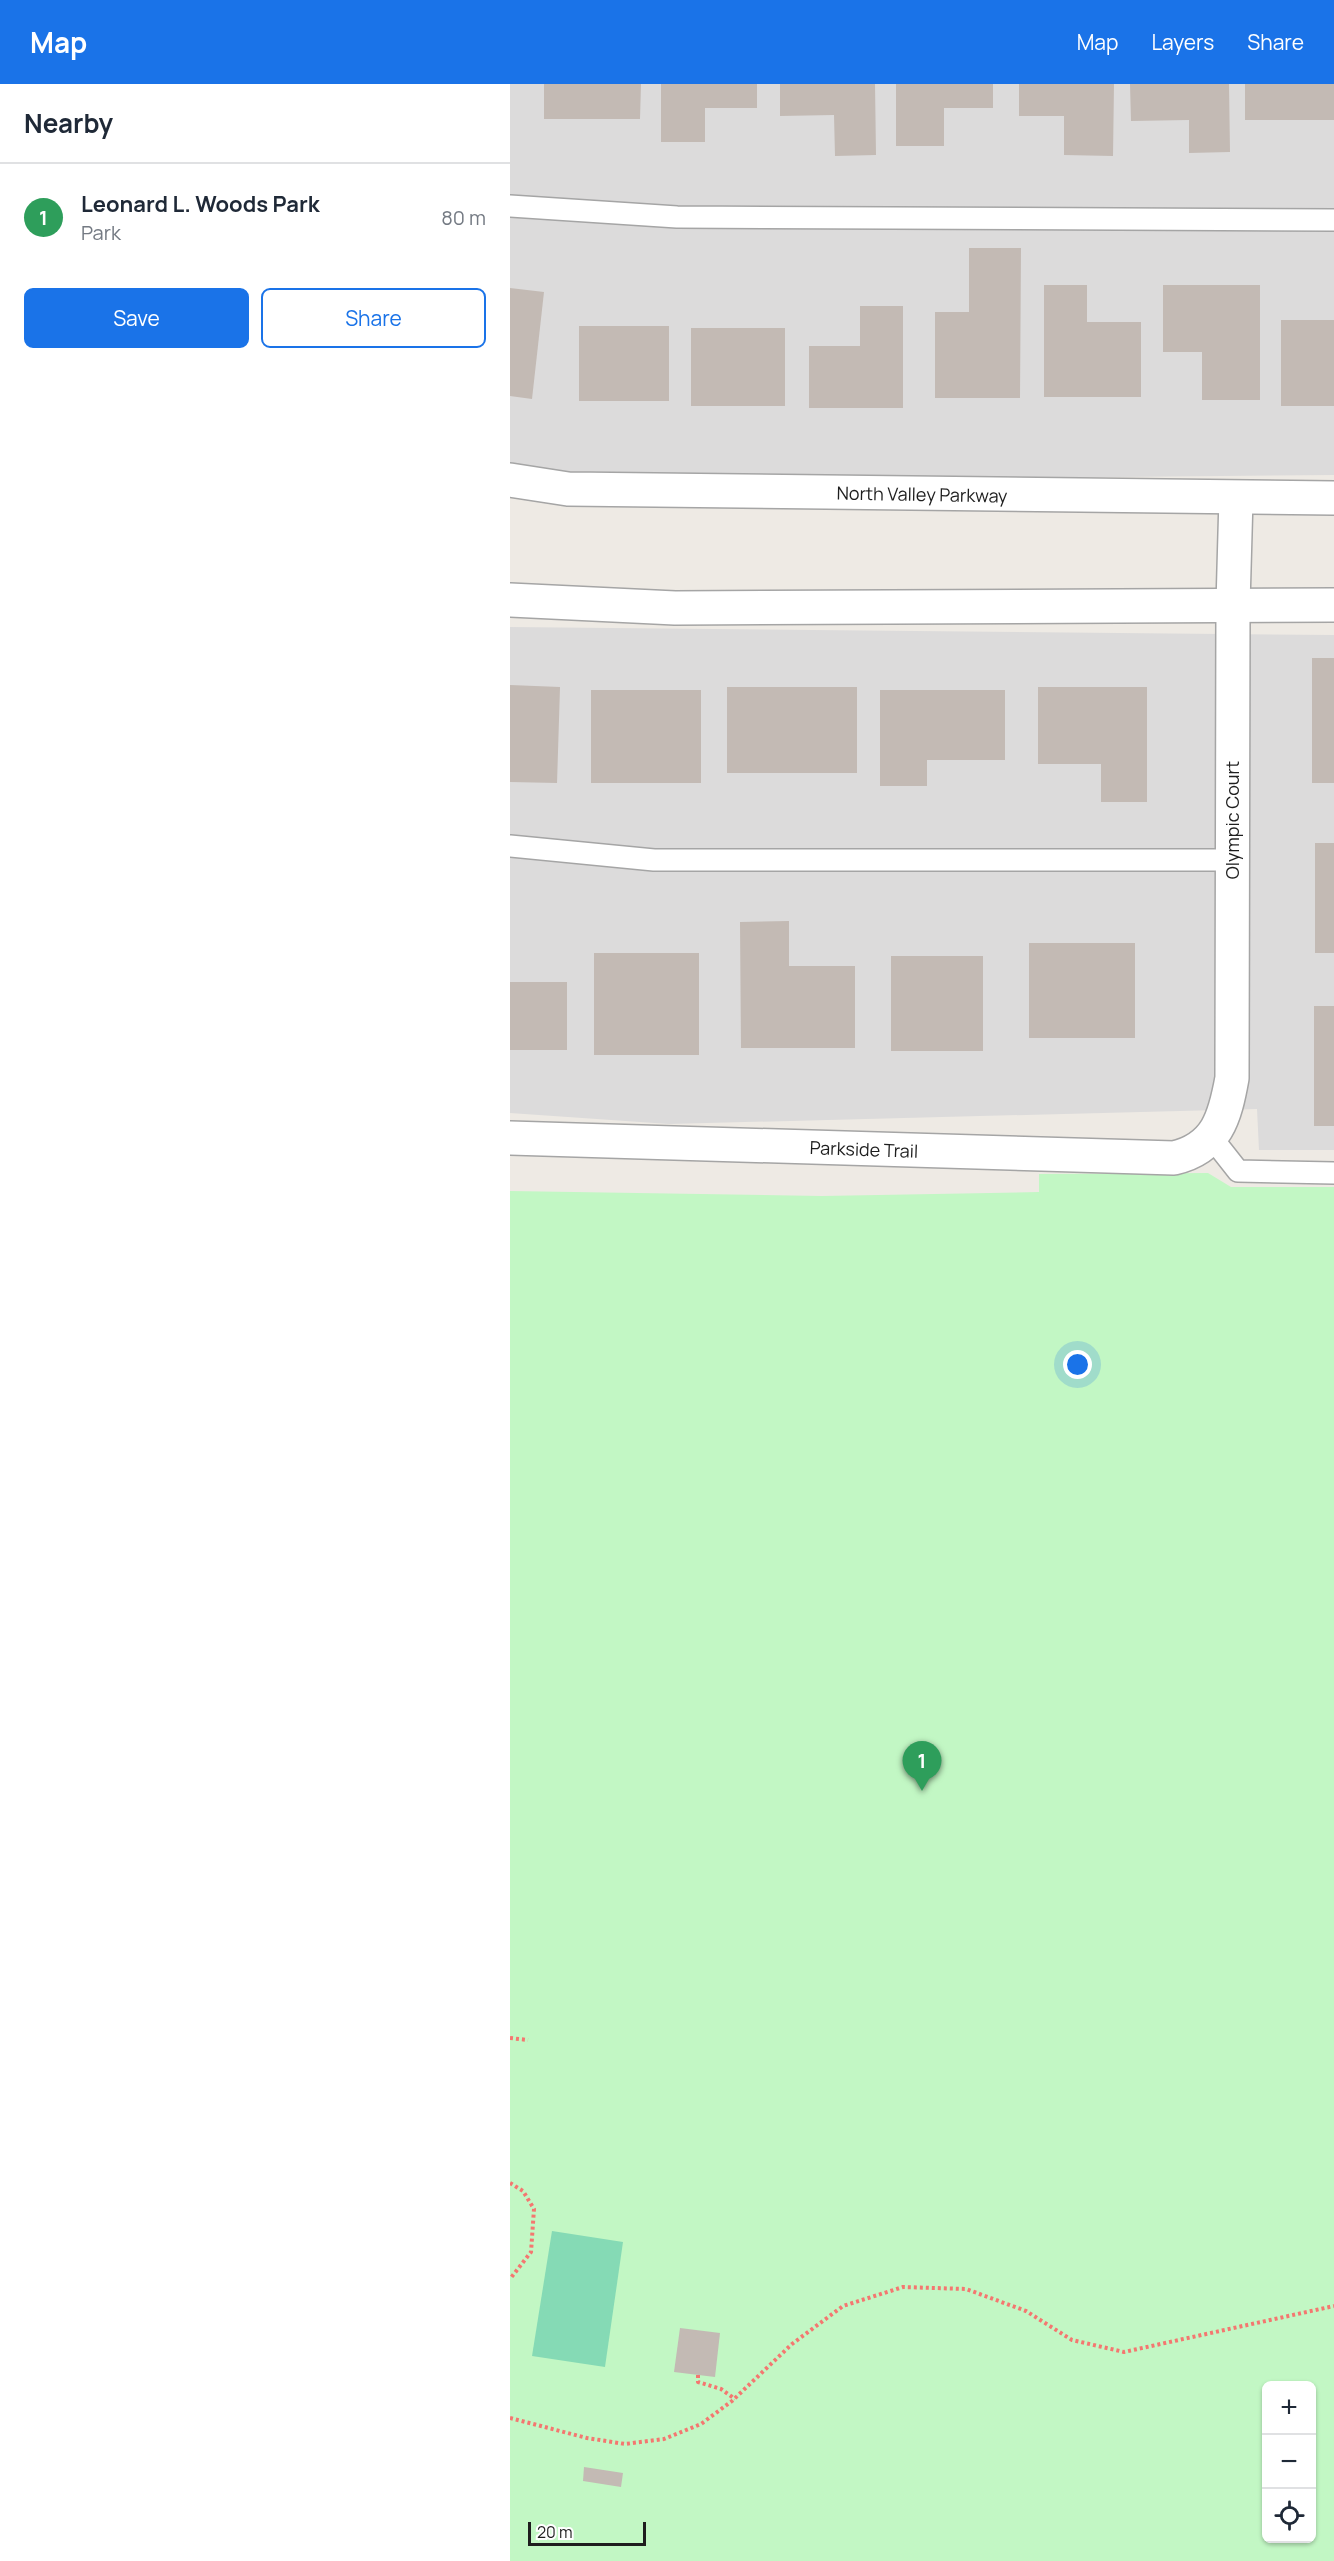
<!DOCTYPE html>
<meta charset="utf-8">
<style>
:root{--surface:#fff;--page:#f2f2f3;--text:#1f2937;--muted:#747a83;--line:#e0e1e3;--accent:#1a73e8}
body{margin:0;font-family:Manrope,sans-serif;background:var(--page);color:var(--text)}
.controls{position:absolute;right:18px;bottom:18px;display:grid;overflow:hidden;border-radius:9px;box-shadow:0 2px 4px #0004}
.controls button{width:54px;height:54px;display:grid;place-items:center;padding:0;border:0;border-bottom:2px solid var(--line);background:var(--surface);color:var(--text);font:30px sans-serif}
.scale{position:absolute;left:18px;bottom:15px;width:118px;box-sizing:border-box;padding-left:6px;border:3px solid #1e1e1e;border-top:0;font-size:16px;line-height:21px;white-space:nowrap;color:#1e1e1e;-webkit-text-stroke:4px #fff;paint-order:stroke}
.you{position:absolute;left:568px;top:1281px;width:21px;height:21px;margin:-15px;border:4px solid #fff;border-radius:50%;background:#1a73e8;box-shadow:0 0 0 9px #1a73e833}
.badge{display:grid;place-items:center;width:39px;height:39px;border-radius:50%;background:var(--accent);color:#fff;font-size:20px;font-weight:700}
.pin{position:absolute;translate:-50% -50px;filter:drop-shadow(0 2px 3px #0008)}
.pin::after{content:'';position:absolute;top:32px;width:21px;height:18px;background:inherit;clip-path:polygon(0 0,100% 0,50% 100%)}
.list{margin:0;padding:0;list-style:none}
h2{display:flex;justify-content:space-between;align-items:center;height:78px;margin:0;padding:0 24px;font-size:26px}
h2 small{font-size:20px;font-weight:400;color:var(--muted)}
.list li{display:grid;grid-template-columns:39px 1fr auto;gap:18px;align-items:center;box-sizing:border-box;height:108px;padding:0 24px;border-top:2px solid var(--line)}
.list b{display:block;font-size:22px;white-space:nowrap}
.list p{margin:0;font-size:20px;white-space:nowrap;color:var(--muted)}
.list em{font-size:20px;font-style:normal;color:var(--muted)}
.actions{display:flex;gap:12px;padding:18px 24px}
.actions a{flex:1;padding:14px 0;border:2px solid var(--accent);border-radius:9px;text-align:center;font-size:21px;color:var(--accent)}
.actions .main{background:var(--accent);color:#fff}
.icon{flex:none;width:33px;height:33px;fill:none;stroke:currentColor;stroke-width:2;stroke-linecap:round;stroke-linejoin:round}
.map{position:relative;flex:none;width:824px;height:2477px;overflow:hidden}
header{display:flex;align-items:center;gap:36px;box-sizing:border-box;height:84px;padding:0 30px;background:var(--accent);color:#fff}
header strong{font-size:28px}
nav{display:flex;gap:33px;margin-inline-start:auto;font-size:21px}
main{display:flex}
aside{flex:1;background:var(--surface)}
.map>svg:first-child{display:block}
.residential{fill:#dcdbdb}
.park{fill:#c2f7c4;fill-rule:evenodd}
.pitch{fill:#85dab5}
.building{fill:#c3bab4}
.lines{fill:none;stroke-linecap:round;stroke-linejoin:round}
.service-casing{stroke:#a5a5a5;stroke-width:24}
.minor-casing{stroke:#a5a5a5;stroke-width:36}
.tertiary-casing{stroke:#a5a5a5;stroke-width:36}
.path{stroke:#f47770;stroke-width:4;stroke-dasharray:3 3;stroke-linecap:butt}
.service{stroke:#fff;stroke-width:21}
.minor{stroke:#fff;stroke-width:33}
.tertiary{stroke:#fff;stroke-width:33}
.labels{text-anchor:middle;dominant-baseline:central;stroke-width:5;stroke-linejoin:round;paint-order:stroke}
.street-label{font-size:18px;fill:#1e1e1e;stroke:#fff}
</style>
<header>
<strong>Map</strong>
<nav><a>Map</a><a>Layers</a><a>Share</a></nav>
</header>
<main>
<aside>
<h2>Nearby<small></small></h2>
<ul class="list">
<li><span class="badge" style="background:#2e9e5b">1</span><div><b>Leonard L. Woods Park</b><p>Park</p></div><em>80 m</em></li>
</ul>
<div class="actions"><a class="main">Save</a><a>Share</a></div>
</aside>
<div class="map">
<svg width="824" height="2477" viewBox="0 0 824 2477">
<rect width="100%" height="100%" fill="#eeeae4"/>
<g class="residential">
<path d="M0,0H824V391L204,397L53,392L0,384Z"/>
<path d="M0,543L824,551V1066H749L747,1025L159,1040L0,1029Z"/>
</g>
<path class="park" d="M698,1089L721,1103H824V2477H0V1107L312,1112L529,1108V1090ZM756,2302H802V2454H756Z"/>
<path class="pitch" d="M42,2147L113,2158L95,2283L22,2272Z"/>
<g class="building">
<path d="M34,0H131L130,35H34Z"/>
<path d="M151,0H247V24H195V58H151Z"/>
<path d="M270,0H365L366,71L325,72L324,31L270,32Z"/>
<path d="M386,0H483V24H434V62H386Z"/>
<path d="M509,0H604L603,72L554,71V32H509Z"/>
<path d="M620,0H719L720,68L679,69V36L621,37Z"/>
<rect x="735" y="0" width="89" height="36"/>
<path d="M459,164H511L510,314H425V228H459Z"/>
<path d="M534,201H577V238H631V313H534Z"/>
<path d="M653,201H750V316H692V268H653Z"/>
<path d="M0,204L34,208L22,315L0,312Z"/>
<path d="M350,222H393V324H299V262H350Z"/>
<rect x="771" y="236" width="53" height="86"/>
<rect x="69" y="242" width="90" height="75"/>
<rect x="181" y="244" width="94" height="78"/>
<rect x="802" y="574" width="22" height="125"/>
<path d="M0,601L50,603L47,699L0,698Z"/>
<rect x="217" y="603" width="130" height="86"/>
<path d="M528,603H637V718H591V680H528Z"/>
<rect x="81" y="606" width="110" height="93"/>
<path d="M370,606H495V676H417V702H370Z"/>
<rect x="805" y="759" width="19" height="110"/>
<path d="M279,837V882H345V964H231L230,838Z"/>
<rect x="519" y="859" width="106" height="95"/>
<rect x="84" y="869" width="105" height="102"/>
<rect x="381" y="872" width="92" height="95"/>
<rect x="0" y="898" width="57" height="68"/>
<rect x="804" y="922" width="20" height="120"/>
<path d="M170,2244L210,2249L205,2293L164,2288Z"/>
<path d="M74,2383L113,2389L111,2403L73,2397Z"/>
</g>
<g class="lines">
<defs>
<g id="service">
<path d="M0,122L167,133L824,136"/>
<path d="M0,762L144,776H722"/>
<path d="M702,1054L728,1087L824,1089"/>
</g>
<path id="minor" d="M0,1054L664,1074C707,1064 715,1033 722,994L723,520L726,414"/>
<g id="tertiary">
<path d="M0,396L58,405L824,414"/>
<path d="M0,516L165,524L824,521"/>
</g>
</defs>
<use href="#service" class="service-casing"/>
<use href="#minor" class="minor-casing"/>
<use href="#tertiary" class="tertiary-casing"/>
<g class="path">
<path d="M0,1954L18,1956"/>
<path d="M0,2099L13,2107L24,2125L21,2168L0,2195"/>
<path d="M188,2291V2298L211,2305L225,2315"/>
<path d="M0,2334L77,2354L115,2360L154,2355L191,2340L222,2317L282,2260L333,2222L393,2203L456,2205L516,2227L562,2256L614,2268L824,2222"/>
</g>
<use href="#service" class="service"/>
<use href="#minor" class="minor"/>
<use href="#tertiary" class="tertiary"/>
</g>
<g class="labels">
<g class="street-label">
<text transform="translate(412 410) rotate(1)">North Valley Parkway</text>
<text transform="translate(722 736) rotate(-90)">Olympic Court</text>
<text transform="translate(354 1065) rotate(2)">Parkside Trail</text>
</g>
</g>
</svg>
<div class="controls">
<button>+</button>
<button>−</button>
<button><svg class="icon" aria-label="locate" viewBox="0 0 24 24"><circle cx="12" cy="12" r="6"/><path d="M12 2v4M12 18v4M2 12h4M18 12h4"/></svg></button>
</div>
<div class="scale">20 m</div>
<div class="you"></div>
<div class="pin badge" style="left:412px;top:1707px;background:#2e9e5b">1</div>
</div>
</main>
